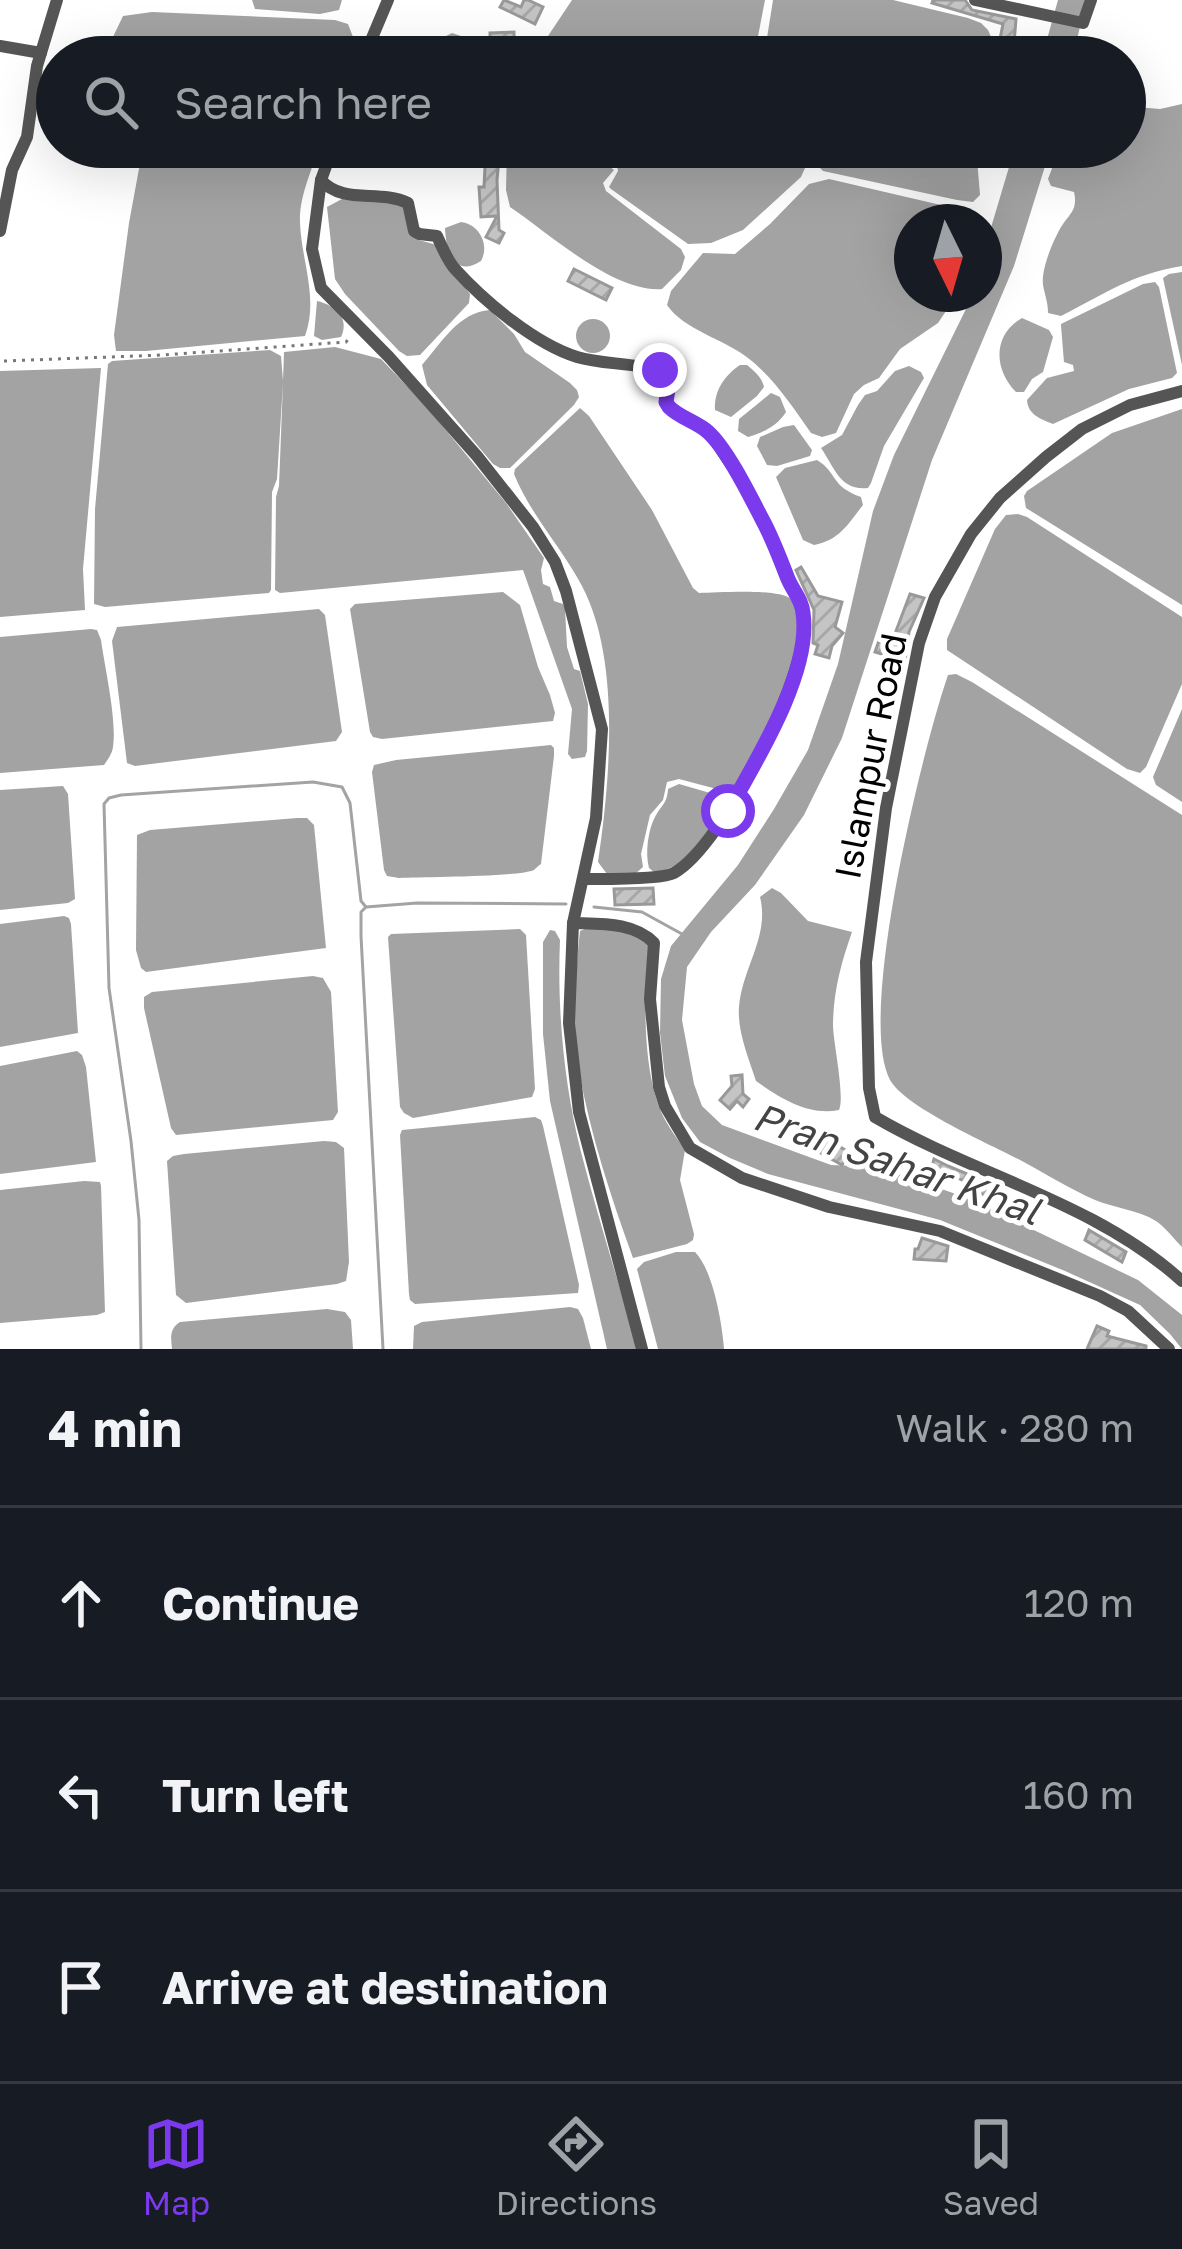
<!DOCTYPE html>
<meta charset="utf-8">
<style>
:root{--surface:#171b24;--page:#20242c;--text:#f1f3f6;--muted:#9ea1a6;--line:#363941;--accent:#7c3aed}
body{margin:0;font-family:"Golos Text",sans-serif;background:var(--page);color:var(--text)}
.compass{position:absolute;left:894px;top:204px;width:108px;height:108px;border-radius:50%;background:var(--surface);box-shadow:0 12px 48px #0002;rotate:175deg}
.stop{position:absolute;width:36px;height:36px;margin:-27px;border:9px solid #7c3aed;border-radius:50%;background:#fff}
.stop.end{background:#7c3aed;border-color:#fff;box-shadow:0 3px 12px #0008}
.list{margin:0;padding:0;list-style:none}
h2{display:flex;justify-content:space-between;align-items:center;height:156px;margin:0;padding:0 48px;font-size:51px}
h2 small{font-size:39px;font-weight:400;color:var(--muted)}
.list li{display:grid;grid-template-columns:78px 1fr auto;gap:36px;align-items:center;box-sizing:border-box;height:192px;padding:0 48px;border-top:3px solid var(--line)}
.list b{display:block;font-size:45px;white-space:nowrap}
.list em{font-size:39px;font-style:normal;color:var(--muted)}
.icon{flex:none;width:66px;height:66px;fill:none;stroke:currentColor;stroke-width:2;stroke-linecap:round;stroke-linejoin:round}
.map{position:relative;flex:none;width:1182px;height:1349px;overflow:hidden}
.search{position:absolute;background:var(--surface);box-shadow:0 12px 48px #0002;left:36px;right:36px;top:36px;height:132px;display:flex;align-items:center;gap:30px;box-sizing:border-box;padding:0 42px;border-radius:66px;color:var(--muted);font-size:45px}
.sheet{height:732px;background:var(--surface)}
nav{display:flex;justify-content:space-around;align-items:center;box-sizing:border-box;height:168px;border-top:3px solid var(--line);background:var(--surface);font-size:33px;color:var(--muted)}
nav a{display:grid;justify-items:center;gap:6px}
nav .on{color:var(--accent)}
.map>svg:first-child{display:block}
.water{fill:#a3a3a3}
.lines{fill:none;stroke-linecap:round;stroke-linejoin:round}
.stream{stroke:#a3a3a3;stroke-width:3}
.building{fill:url(#building-hatch);stroke:#999;stroke-width:3}
.path{stroke:#777;stroke-width:3;stroke-dasharray:3 6;stroke-linecap:butt}
.minor{stroke:#555;stroke-width:12}
.route{stroke:#7c3aed;stroke-width:15}
.labels{text-anchor:middle;dominant-baseline:central;stroke-width:10;stroke-linejoin:round;paint-order:stroke}
.street-label{font-size:36px;fill:#000;stroke:#fff}
.water-label{font-size:39px;font-style:italic;fill:#444;stroke:#fff}
</style>
<div class="map">
<svg width="1182" height="1349" viewBox="0 0 1182 1349">
<defs>
<pattern id="building-hatch" width="6" height="6" patternUnits="userSpaceOnUse" patternTransform="scale(3)"><rect width="6" height="6" fill="#c4c4c4"/><path d="M-1 1l2-2M0 6l6-6M5 7l2-2" fill="none" stroke="#a7a7a7"/></pattern>
</defs>
<rect width="100%" height="100%" fill="#fff"/>
<g class="water">
<path d="M252,0H342L339,10L320,14L255,9Z"/>
<path d="M572,0H765L754,57H534Z"/>
<path d="M773,0H893L968,18L981,23L988,30L992,39L991,57H764Z"/>
<path d="M1058,0H1086L1073,57H1042Z"/>
<path d="M152,12L335,20L348,24L353,37L346,57H110L111,41L123,16Z"/>
<path d="M452,33L482,43L490,57H433L438,40Z"/>
<path d="M1125,92L1136,107L1160,109L1182,104V266C1129,275 1107,293 1061,316L1048,313C1048,302 1045,296 1043,285C1041,269 1053,241 1061,227C1070,213 1078,210 1074,192L1051,186L1048,179L1060,147H1125Z"/>
<path d="M143,147H319C312,170 299,197 300,222C301,260 319,298 305,336L146,351H116L114,335L129,223Z"/>
<path d="M507,147H586L614,170L603,183L606,191L681,249L685,257L681,270L662,289C614,293 550,234 510,207L506,190Z"/>
<path d="M593,147H809V159L801,177L743,230L711,243L688,244L611,189L609,187L618,171L617,166Z"/>
<path d="M818,147H976L980,195L973,202L957,200L823,171L816,164Z"/>
<path d="M1015,147H1051L1014,266L932,460L842,738L804,815L755,885L711,932L687,967L682,1020L694,1084L702,1106L722,1125L831,1165L857,1166L902,1175L967,1198L1138,1280L1182,1315V1349L1170,1334L1140,1305L1065,1271L940,1220L768,1174L730,1158L700,1142L682,1118L665,1076L660,1033L661,979L671,946L738,865L774,809L808,750L838,664L873,511L894,455L965,311L971,294H984V251Z"/>
<path d="M829,179L971,212L976,222H912V294H954L948,308L938,323L900,349L879,378L864,385L854,394L836,433L822,437L811,433C793,407 773,377 748,358C724,339 684,330 667,305L671,291L703,253L735,254L770,224L809,184Z"/>
<path d="M342,199L379,200L404,206L412,235L415,239L437,245L445,261L470,294L469,303L420,355L407,356L399,351L345,294L335,279L327,207Z"/>
<path d="M461,222C479,224 490,245 481,261C454,278 446,252 445,228Z"/>
<path d="M1182,272V365L1163,278L1169,274Z"/>
<path d="M1155,282L1159,287L1177,373L1172,378L1129,389L1053,424C1041,419 1028,415 1027,400L1047,378L1074,371L1073,365L1064,362C1064,360 1061,327 1061,324L1143,284Z"/>
<path d="M317,301C335,305 350,318 341,337L322,340L314,336Z"/>
<path d="M490,310L514,334L525,352L570,383L577,390L579,397L574,405L510,468H500L493,464L427,385L422,365C441,343 459,312 490,310Z"/>
<path d="M1022,318L1049,330L1053,337L1043,372L1032,379L1024,392H1016C994,370 992,335 1022,318Z"/>
<circle cx="593" cy="336" r="17"/>
<path d="M335,347L381,359L426,406L506,503L544,558L541,570L543,584L550,587L554,601L563,604L565,609L567,647L574,669L580,671L588,704L587,751L585,757L572,759L568,754L572,709L523,570L280,593L275,590L276,497L279,486L283,383L277,479L272,492L271,590L269,593L105,607L94,604L95,509L108,364L112,361L270,350L281,356L283,381L284,352Z"/>
<path d="M740,365H747C754,371 762,377 764,387L757,396L731,417L715,410C714,391 724,376 740,365Z"/>
<path d="M909,366L921,372L924,378L884,446L871,483L868,488C840,491 835,468 821,448L842,435L858,405L865,395L877,391L895,371Z"/>
<path d="M101,368L83,569L85,610L0,617V371Z"/>
<path d="M771,393L780,397L786,412C777,426 764,432 748,437L738,431L739,419Z"/>
<path d="M580,408L589,416L652,510L693,588L699,593C717,593 778,588 791,599C823,624 753,760 735,787L728,792L679,779L667,782L663,800L650,815L641,854L643,867L635,874H607L598,862C610,781 621,660 582,586C562,548 530,514 514,474L515,469Z"/>
<path d="M1182,409V605L1026,508L1024,496L1027,491L1112,433Z"/>
<path d="M794,425L812,450L810,456L777,466L767,465L757,446L760,437L783,427Z"/>
<path d="M817,460C838,473 830,486 861,497L863,505C848,524 840,540 814,545L803,540L776,477L785,468Z"/>
<path d="M1018,514L1027,517L1182,617V684L1146,767L1140,773L1127,769L947,650V639L995,529L1006,515Z"/>
<path d="M503,592L520,605L538,667L550,695L555,713L553,721L382,739L373,737L370,732L350,609L355,604Z"/>
<path d="M319,609L325,615L342,732L336,741L135,766L127,763L112,641L117,627Z"/>
<path d="M91,629L97,630L101,640C105,669 117,719 113,747C112,754 108,759 104,765L0,773V637Z"/>
<path d="M956,674L972,682L1182,815V1247C1174,1239 1165,1227 1156,1221C1139,1210 1114,1208 1095,1200C1070,1189 1046,1174 1022,1161C990,1144 906,1108 890,1080C856,1016 923,748 948,675Z"/>
<path d="M1182,709V802L1156,785L1153,777Z"/>
<path d="M551,745L554,748V756L541,864C538,866 536,868 534,870C519,877 422,877 399,878L387,876L384,870L372,772L374,765L396,760Z"/>
<path d="M679,784L724,797L725,801C710,829 689,870 654,872L649,868C645,853 648,830 655,817C662,804 667,804 668,789Z"/>
<path d="M63,786L68,794L75,899L68,903L0,910V790Z"/>
<path d="M297,818H307L314,825L326,948L146,972L141,968L136,950L137,835L150,830Z"/>
<path d="M772,888L781,893L808,921L852,932C841,963 833,993 833,1026C834,1047 845,1096 839,1110C808,1116 780,1098 756,1081C749,1059 737,1031 739,1007C742,968 770,936 760,897Z"/>
<path d="M64,916L69,918L71,924L78,1033L0,1047V924Z"/>
<path d="M587,928L619,929L649,942C644,992 641,1072 664,1118C670,1129 678,1140 685,1150L680,1180L694,1234L693,1240L687,1244L633,1258C611,1197 590,1134 579,1070C572,1025 575,976 580,931Z"/>
<path d="M520,929L526,935L535,1089L532,1097L413,1118L404,1113L400,1107L388,937L391,934Z"/>
<path d="M550,930L555,931L560,940C557,1009 564,1085 581,1152C598,1218 619,1284 638,1349H607L550,1101L543,1034V942Z"/>
<path d="M313,976L323,978L331,992L338,1112L333,1120L176,1135L171,1128L144,1008V997L152,992Z"/>
<path d="M77,1051L82,1055L86,1067L96,1162L0,1174V1066Z"/>
<path d="M535,1117L541,1120L543,1126L579,1285L578,1293L415,1304L410,1300L409,1294L400,1135L402,1130Z"/>
<path d="M324,1141L336,1142L344,1148L349,1262L346,1281L337,1284L186,1303L176,1295L167,1161L173,1156L184,1154Z"/>
<path d="M84,1181L100,1182L101,1186L105,1312L97,1315L0,1323V1190Z"/>
<path d="M676,1252H695C713,1270 722,1323 724,1349H658L637,1269L644,1262Z"/>
<path d="M570,1307L578,1309L583,1318L591,1349H413L414,1326L422,1322Z"/>
<path d="M327,1309L345,1312L351,1320L353,1349H172C171,1338 169,1329 180,1322Z"/>
</g>
<g class="lines">
<g class="stream">
<path d="M594,907L642,912L682,934"/>
<path d="M365,908L361,912V936L383,1349"/>
<path d="M141,1349L139,1220L131,1141L109,988L104,804L109,798L121,795L313,782L342,787L350,803L361,901L366,907L417,903L566,904"/>
</g>
</g>
<g class="building">
<path d="M504,0L521,7L524,0H528L543,7L535,24L500,7Z"/>
<path d="M933,0H965L972,10L1016,19L1013,56L997,54L1003,24L932,3Z"/>
<path d="M514,32V57H500V46H490V33Z"/>
<path d="M486,147H500L497,180L499,230L504,233L499,243L486,237L497,216L481,217L479,187H484Z"/>
<path d="M574,269L612,288L606,300L568,281Z"/>
<path d="M801,567L818,596L842,602L835,627L843,633L832,646L829,658L815,654L818,645L813,643L814,610L796,570Z"/>
<path d="M910,594L924,598L909,632L905,661L875,652L881,635L893,639Z"/>
<path d="M653,888L654,904L615,905L614,889Z"/>
<path d="M742,1075L743,1094L749,1099L743,1107L737,1101L730,1109L720,1100L732,1086L731,1076Z"/>
<path d="M811,1129L850,1153L842,1165L803,1143Z"/>
<path d="M934,1159L948,1166L1005,1190L1002,1194L995,1189L989,1198L979,1192L981,1189L949,1174L948,1177L936,1173L938,1169L932,1166Z"/>
<path d="M1089,1230L1126,1252L1122,1262L1085,1240Z"/>
<path d="M922,1238L948,1246L946,1261L914,1259L915,1249H918Z"/>
<path d="M1097,1326L1109,1331L1107,1336L1146,1346V1349H1087Z"/>
</g>
<g class="lines">
<path class="path" d="M4,361L162,355L346,342L350,337"/>
<g class="minor">
<path d="M975,0L1083,23L1091,0"/>
<path d="M0,46L41,53"/>
<path d="M364,57L388,0"/>
<path d="M333,147L321,180L312,249L321,288L389,357L477,456L533,527L555,562L566,591L602,729L596,818L573,923L569,1023L579,1112L642,1349"/>
<path d="M321,180C343,205 379,189 408,203L414,231L419,234L437,236C442,247 447,260 455,269C484,301 535,344 577,357C607,366 641,361 670,376L666,402L669,407C680,418 696,421 708,431C714,437 719,447 724,454C750,492 769,533 787,575C793,590 803,601 804,617C810,672 723,846 674,873C661,880 601,879 583,879"/>
<path d="M0,231L12,170L27,137L37,66L57,0"/>
<path d="M1182,391L1130,405L1082,429L1046,457L1000,498L971,534L935,597L919,643L886,808L866,962L869,1088L875,1117C974,1175 1095,1202 1182,1281"/>
<path d="M573,923C601,924 634,922 654,943L650,999L659,1087L665,1106L690,1148L742,1178L829,1207L940,1231L1100,1296L1128,1311L1169,1349"/>
</g>
</g>
<g class="lines">
<path class="route" d="M660,370L670,376L666,402L669,407C680,418 697,422 708,432C727,449 750,496 762,519C773,539 780,559 788,579C793,591 802,600 803,613C812,671 756,761 728,811"/>
</g>
<g class="labels">
<g class="street-label">
<text transform="translate(870 756) rotate(-79)">Islampur Road</text>
</g>
<g class="water-label">
<text transform="translate(897 1163) rotate(19)">Pran Sahar Khal</text>
</g>
</g>
</svg>
<svg class="compass" viewBox="-18 -18 36 36"><path d="M0-13l5 13h-10z" fill="#e53935"/><path d="M0 13l5-13h-10z" fill="#9ea1a6"/></svg>
<div class="stop" style="left:728px;top:811px"></div>
<div class="stop end" style="left:660px;top:370px"></div>
<div class="search"><svg class="icon" aria-label="search" viewBox="0 0 24 24"><circle cx="10" cy="10" r="6"/><path d="M15 15l6 6"/></svg>Search here</div>
</div>
<section class="sheet">
<h2>4 min<small>Walk · 280 m</small></h2>
<ul class="list">
<li><svg class="icon" aria-label="ahead" viewBox="0 0 24 24"><path d="M12 20V5M6 11l6-6 6 6"/></svg><div><b>Continue</b></div><em>120 m</em></li>
<li><svg class="icon" aria-label="left" viewBox="0 0 24 24"><path d="M17 20v-9H6M10 6l-5 5 5 5"/></svg><div><b>Turn left</b></div><em>160 m</em></li>
<li><svg class="icon" aria-label="arrive" viewBox="0 0 24 24"><path d="M6 21V4h12l-3 4 3 4H6"/></svg><div><b>Arrive at destination</b></div></li>
</ul>
</section>
<nav>
<a class="on"><svg class="icon" aria-label="map" viewBox="0 0 24 24"><path d="M3 6l6-2 6 2 6-2v14l-6 2-6-2-6 2zM9 4v14M15 6v14"/></svg>Map</a>
<a><svg class="icon" aria-label="directions" viewBox="0 0 24 24"><path d="M12 3l9 9-9 9-9-9zM9 14v-3h6M13 9l2 2-2 2"/></svg>Directions</a>
<a><svg class="icon" aria-label="saved" viewBox="0 0 24 24"><path d="M7 4h10v16l-5-4-5 4z"/></svg>Saved</a>
</nav>
